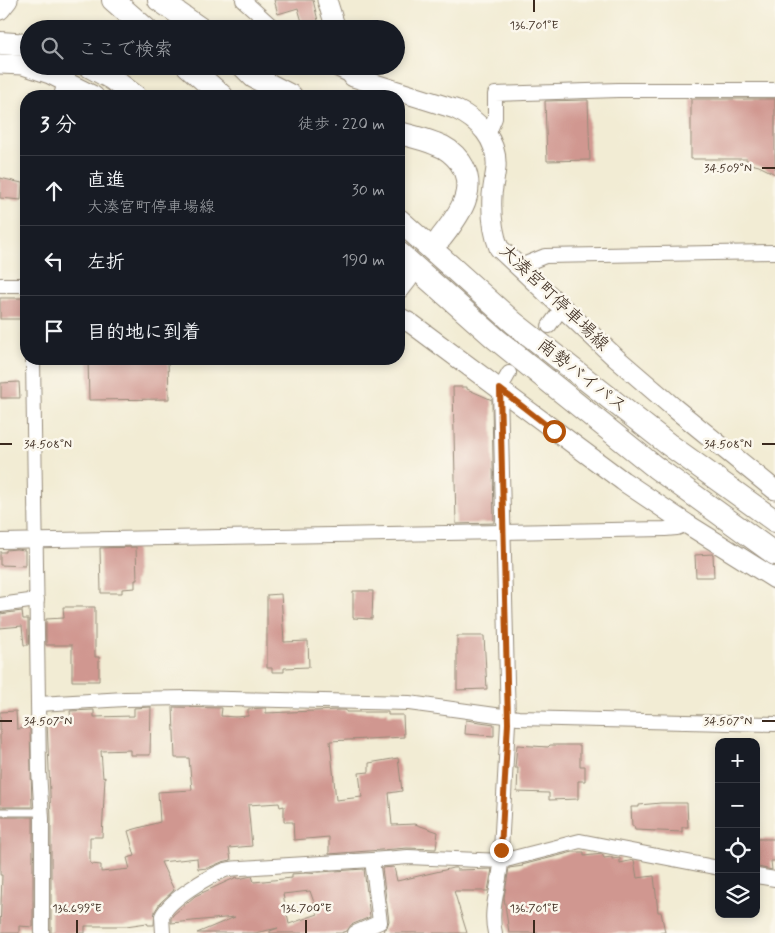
<!DOCTYPE html>
<html lang="ja">
<meta charset="utf-8">
<style>
:root{--surface:#171b24;--page:#242831;--text:#f1f3f6;--muted:#9ea1a6;--line:#363941}
body{margin:0;font-family:Mynerve,"Klee One",sans-serif;background:var(--page);color:var(--text)}
.controls{position:absolute;right:15px;bottom:15px;display:grid;overflow:hidden;border-radius:10px;box-shadow:0 2px 8px #0003}
.controls button{width:45px;height:45px;display:grid;place-items:center;padding:0;border:0;border-bottom:1px solid var(--line);background:var(--surface);color:var(--text);font:25px sans-serif}
.stop{position:absolute;width:15px;height:15px;margin:-11px;border:4px solid #b45309;border-radius:50%;background:#fff}
.stop.end{background:#b45309;border-color:#fff;box-shadow:0 1px 5px #0008}
.list{margin:0;padding:0;list-style:none}
h2{display:flex;justify-content:space-between;align-items:center;height:65px;margin:0;padding:0 20px;font-size:21px}
h2 small{font-size:16px;font-weight:400;color:var(--muted)}
.list li{display:grid;grid-template-columns:32px 1fr auto;gap:15px;align-items:center;box-sizing:border-box;height:70px;padding:0 20px;border-top:1px solid var(--line)}
.list b{display:block;font-size:19px;white-space:nowrap}
.list p{margin:0;font-size:16px;white-space:nowrap;color:var(--muted)}
.list em{font-size:16px;font-style:normal;color:var(--muted)}
.icon{flex:none;width:28px;height:28px;fill:none;stroke:currentColor;stroke-width:2;stroke-linecap:round;stroke-linejoin:round}
.map{position:relative;flex:none;width:775px;height:933px;overflow:hidden}
.search{position:absolute;background:var(--surface);box-shadow:0 2px 8px #0003;left:20px;top:20px;width:385px;height:55px;display:flex;align-items:center;gap:12px;box-sizing:border-box;padding:0 18px;border-radius:28px;color:var(--muted);font-size:19px}
.panel{position:absolute;background:var(--surface);box-shadow:0 2px 8px #0003;left:20px;top:90px;width:385px;height:275px;border-radius:20px}
.map>svg:first-child{display:block}
.building{fill:#d09790;fill-rule:evenodd}
.lines{fill:none;stroke-linecap:round;stroke-linejoin:round}
.service-casing{stroke:#968b79;stroke-width:9}
.minor-casing{stroke:#968b79;stroke-width:16}
.secondary-casing{stroke:#968b79;stroke-width:21}
.trunk-casing{stroke:#968b79;stroke-width:24}
.service{stroke:#fff;stroke-width:7}
.minor{stroke:#fff;stroke-width:14}
.secondary{stroke:#fff;stroke-width:19}
.trunk{stroke:#fff;stroke-width:22}
.route{stroke:#b45309;stroke-width:6}
.ticks{fill:none;stroke:#3b2a1e;stroke-width:2}
.labels{text-anchor:middle;dominant-baseline:central;stroke-width:5;stroke-linejoin:round;paint-order:stroke}
.street-label{font-size:18px;fill:#3b2a1e;stroke:#fbf7ec}
.ticks-label{font-size:12px;text-anchor:middle;fill:#3b2a1e;stroke:#fbf7ec;stroke-width:5;stroke-linejoin:round;paint-order:stroke}
</style>
<div class="map">
<svg width="775" height="933" viewBox="0 0 775 933">
<rect width="100%" height="100%" fill="#fbf7ec"/>
<filter id="ink" filterUnits="userSpaceOnUse"><feTurbulence type="fractalNoise" baseFrequency=".02" numOctaves="2"/><feDisplacementMap in="SourceGraphic" scale="10" xChannelSelector="R" yChannelSelector="G"/><feConvolveMatrix kernelMatrix="1 2 1 2 8 2 1 2 1" color-interpolation-filters="sRGB"/></filter>
<filter id="wash" filterUnits="userSpaceOnUse"><feTurbulence type="fractalNoise" baseFrequency=".0096" numOctaves="4" result="noise"/><feDisplacementMap in="SourceGraphic" scale="20" xChannelSelector="R" yChannelSelector="G"/><feGaussianBlur stdDeviation="1.12" result="paint"/><feColorMatrix in="noise" values="0 0 0 0 0 0 0 0 0 0 0 0 0 0 0 0 0 1.4 0 .05"/><feComposite in="paint" operator="in"/></filter>
<g filter="url(#wash)">
<rect width="100%" height="100%" fill="#f2ecd4"/>
<g id="blocks">
<g class="building">
<path d="M274,0H313L320,29H304L298,8L278,14Z"/>
<path d="M691,99H775V174L759,166L747,163V159H691Z"/>
<path d="M588,100L590,160L547,161L545,101Z"/>
<path d="M0,178L22,183L21,200L0,198Z"/>
<rect x="0" y="298" width="24" height="21"/>
<path d="M88,359H168L169,399L89,400Z"/>
<path d="M19,382L20,398H1V383Z"/>
<path d="M453,387H467V389L492,400L494,523L456,524Z"/>
<path d="M136,547L137,580H135V588L122,589V593H101L100,548Z"/>
<path d="M16,549L25,550V566L0,565V552H6V550Z"/>
<path d="M713,554L714,577H696L695,555Z"/>
<path d="M353,591H373L372,619L353,618Z"/>
<path d="M281,594L284,642L308,641L309,667L284,668V672H272V668H267V595Z"/>
<path d="M63,607H95V657H99V681H72V645H46V619L64,618Z"/>
<path d="M22,611L23,619H28V645H24L22,626L0,628V614Z"/>
<path d="M457,636H484L487,689L457,690Z"/>
<path d="M151,707L150,755H130V750L101,751L103,778L105,777L102,837H90V862L91,864L101,865V872L130,869L127,858L135,856L128,831L160,822L158,792L192,790L189,758H175L173,707L222,708L221,716L235,717L248,716V709L264,708H266V713L337,710H346V712H388V715H403L404,737L330,741L336,800L362,797L359,773L369,772V763L398,758L402,791L389,793L392,825L415,824L438,832L436,849L407,848L329,854V837L294,840L293,822H284V806L280,807L279,803L248,805L252,846L229,848L231,860L222,862L208,868L198,869L197,858L161,862L174,890L160,903L155,911L154,925H148L147,923L126,926H85V933H51V819L47,720L71,721L70,711L94,710V717L134,716V708Z"/>
<path d="M16,711L17,729L30,728L32,807H0V712Z"/>
<path d="M466,720L494,724V736L465,734Z"/>
<path d="M517,745L548,747L550,745H580V766H585V781H578V799L549,800V793L517,792L518,768H515Z"/>
<path d="M661,803H687L688,827H682V832L635,830L634,826H632L631,807H639V805Z"/>
<path d="M0,817H33V927L19,926V933H0L2,875H0Z"/>
<path d="M757,839H775V861H771L772,870L758,867Z"/>
<path d="M573,852H584V856L602,854L604,858L612,857V859L620,858V863L634,860L637,878L654,876L658,912H661L665,932L658,933H509L504,897L509,868L523,866L522,865Z"/>
<path d="M394,867L397,881L453,868H457V870L492,869L488,891H454L467,933H385L383,930L387,927L389,921L382,868Z"/>
<path d="M364,869L370,917L351,925L347,931L341,933H270V931L278,928L255,933H197L235,917L171,923V918L173,915L195,896L237,877L238,879L252,876L254,882L292,878V874ZM310,891L318,914L289,924L283,894Z"/>
</g>
</g>
</g>
<g filter="url(#ink)">
<use href="#blocks" fill-opacity="0" stroke="#968b79" stroke-width="1"/>
<g class="lines">
<defs>
<path id="service" d="M0,812H41"/>
<g id="minor">
<path d="M243,0L275,29"/>
<path d="M330,66L353,77"/>
<path d="M61,96L65,81"/>
<path d="M488,135L495,118V94L618,90H775"/>
<path d="M518,267L545,256L775,252"/>
<path d="M0,285H26"/>
<path d="M549,326L562,308"/>
<path d="M33,359L39,771L42,819V933"/>
<path d="M0,541L665,529L677,528L687,524"/>
<path d="M0,605L37,600"/>
<path d="M39,704L125,699L189,698L409,703L518,718L775,724"/>
<path d="M756,876L775,879"/>
<path d="M163,933L162,916C170,899 207,877 225,870C230,869 236,868 241,868L372,860L408,857L502,861L580,841L719,868"/>
<path d="M355,933L380,922L372,860"/>
<path d="M495,933C488,905 504,878 501,850L508,723L500,389L509,373"/>
</g>
<g id="secondary">
<path d="M327,0L336,29"/>
<path d="M0,10L8,0"/>
<path d="M0,64L23,65L50,74L94,96"/>
<path d="M348,66L353,77L455,109C479,120 498,140 496,168C495,177 493,185 492,195C491,213 492,230 499,248L616,358L673,407L775,490"/>
<path d="M399,317L412,324L623,481L687,524L775,579"/>
</g>
<g id="trunk">
<path d="M113,0L146,29"/>
<path d="M159,0L201,29"/>
<path d="M0,43L29,45"/>
<path d="M89,66L111,78L135,96"/>
<path d="M188,66L222,96"/>
<path d="M243,66L254,77L291,96"/>
<path d="M399,133C411,136 424,139 436,144C445,147 454,154 460,162C479,190 458,216 441,238"/>
<path d="M399,220L514,323L668,444L775,521"/>
<path d="M399,253L496,339L655,467L775,554"/>
<path d="M399,288L406,279"/>
</g>
</defs>
<use href="#service" class="service-casing"/>
<use href="#minor" class="minor-casing"/>
<use href="#secondary" class="secondary-casing"/>
<use href="#trunk" class="trunk-casing"/>
<use href="#service" class="service"/>
<use href="#minor" class="minor"/>
<use href="#secondary" class="secondary"/>
<use href="#trunk" class="trunk"/>
</g>
</g>
<g class="lines" filter="url(#ink)">
<path class="route" d="M501,850L508,723L500,389L554,431"/>
</g>
<path class="ticks" d="M534,0V12M762,168H775M0,444H12M762,444H775M0,721H12M762,721H775M77,920V933M306,920V933M534,920V933"/>
<g class="labels">
<g class="street-label">
<text transform="translate(554 298) rotate(44)">大湊宮町停車場線</text>
<text transform="translate(582 376) rotate(38)">南勢バイパス</text>
</g>
</g>
<g class="ticks-label">
<text x="534" y="29">136.701°E</text>
<text x="728" y="172">34.509°N</text>
<text x="48" y="448">34.508°N</text>
<text x="728" y="448">34.508°N</text>
<text x="48" y="725">34.507°N</text>
<text x="728" y="725">34.507°N</text>
<text x="77" y="912">136.699°E</text>
<text x="306" y="912">136.700°E</text>
<text x="534" y="912">136.701°E</text>
</g>
</svg>
<div class="controls">
<button>+</button>
<button>−</button>
<button><svg class="icon" aria-label="locate" viewBox="0 0 24 24"><circle cx="12" cy="12" r="6"/><path d="M12 2v4M12 18v4M2 12h4M18 12h4"/></svg></button>
<button><svg class="icon" aria-label="layers" viewBox="0 0 24 24"><path d="M12 4l9 5-9 5-9-5zM3 14l9 5 9-5"/></svg></button>
</div>
<div class="stop" style="left:554px;top:431px"></div>
<div class="stop end" style="left:501px;top:850px"></div>
<div class="search"><svg class="icon" aria-label="search" viewBox="0 0 24 24"><circle cx="10" cy="10" r="6"/><path d="M15 15l6 6"/></svg>ここで検索</div>
<section class="panel">
<h2>3 分<small>徒歩 · 220 m</small></h2>
<ul class="list">
<li><svg class="icon" aria-label="ahead" viewBox="0 0 24 24"><path d="M12 20V5M6 11l6-6 6 6"/></svg><div><b>直進</b><p>大湊宮町停車場線</p></div><em>30 m</em></li>
<li><svg class="icon" aria-label="left" viewBox="0 0 24 24"><path d="M17 20v-9H6M10 6l-5 5 5 5"/></svg><div><b>左折</b></div><em>190 m</em></li>
<li><svg class="icon" aria-label="arrive" viewBox="0 0 24 24"><path d="M6 21V4h12l-3 4 3 4H6"/></svg><div><b>目的地に到着</b></div></li>
</ul>
</section>
</div>
